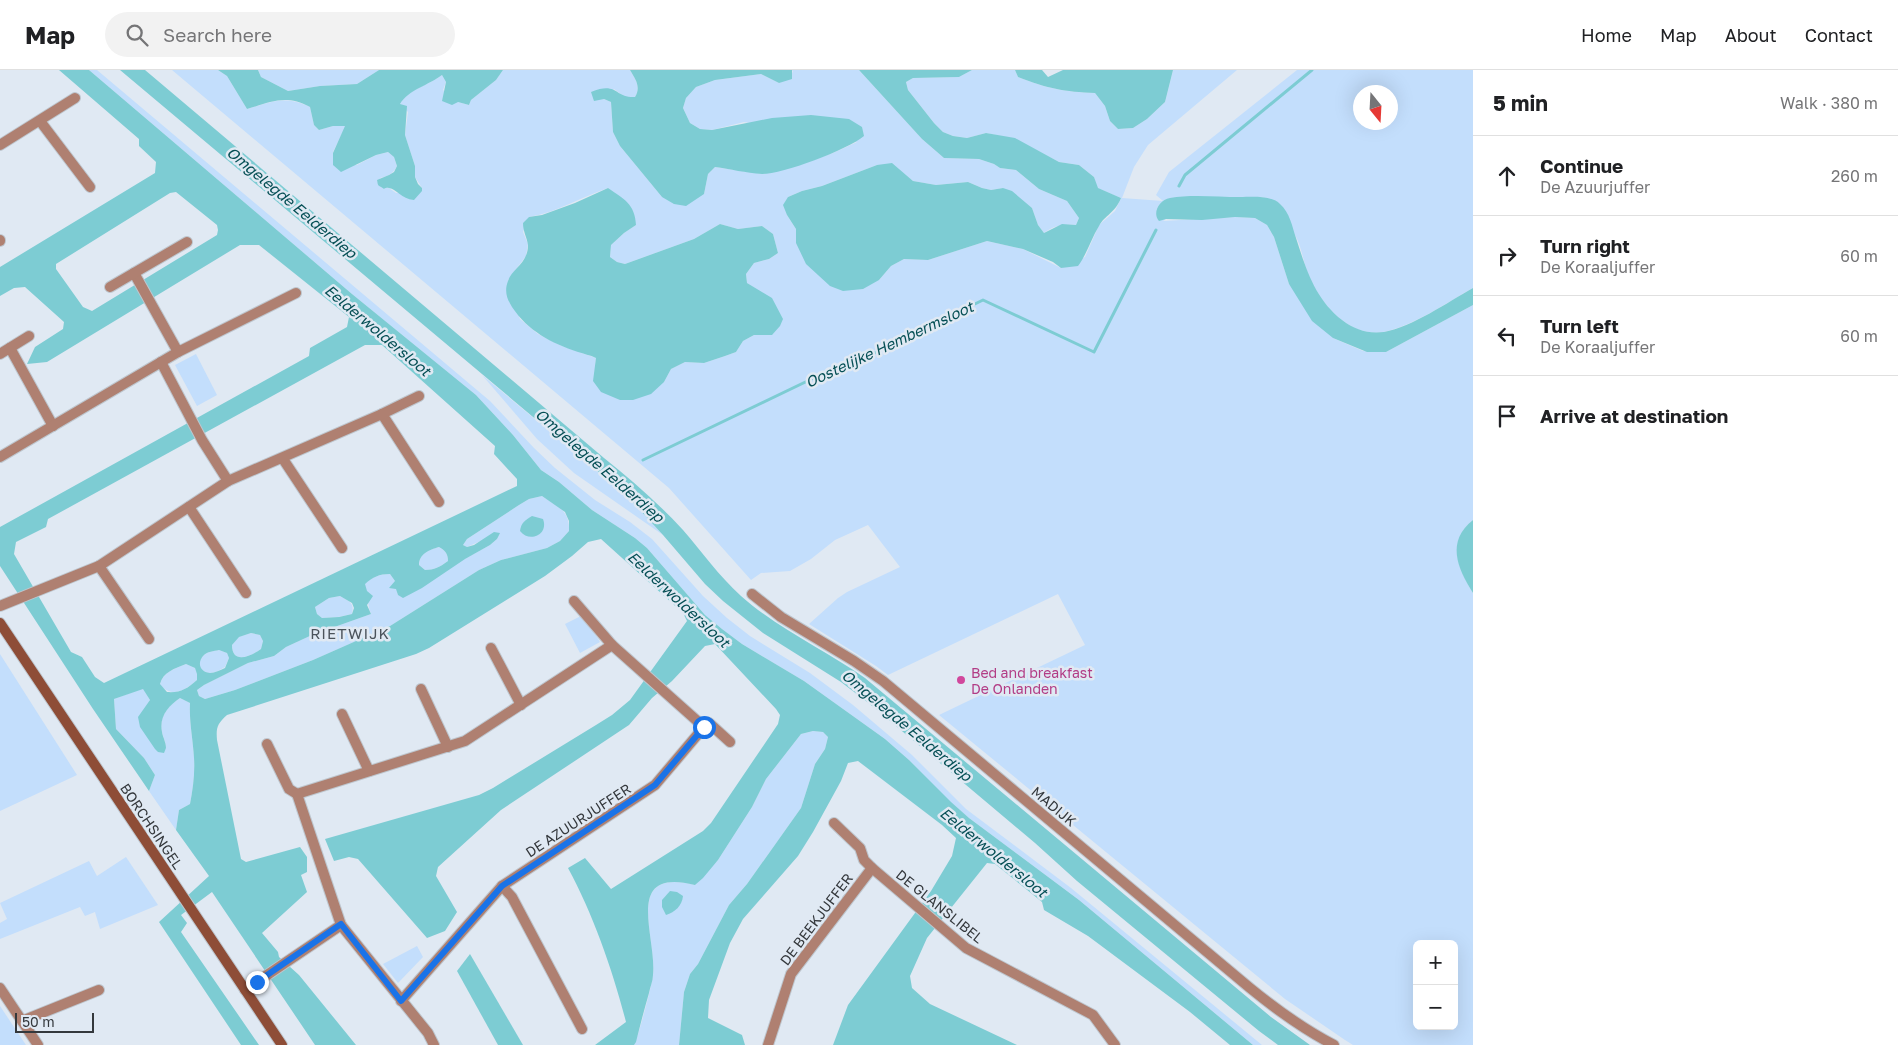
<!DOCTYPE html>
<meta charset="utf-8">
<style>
:root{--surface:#fff;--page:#f2f2f2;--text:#202124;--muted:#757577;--line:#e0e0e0}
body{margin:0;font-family:"Golos Text",sans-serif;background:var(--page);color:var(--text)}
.controls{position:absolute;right:15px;bottom:15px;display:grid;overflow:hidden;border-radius:8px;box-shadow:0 5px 20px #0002}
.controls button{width:45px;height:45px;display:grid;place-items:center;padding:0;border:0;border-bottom:1px solid var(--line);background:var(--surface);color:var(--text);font:25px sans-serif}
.compass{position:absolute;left:1353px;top:15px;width:45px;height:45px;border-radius:50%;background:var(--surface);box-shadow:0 5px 20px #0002;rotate:162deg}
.scale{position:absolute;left:15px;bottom:12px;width:79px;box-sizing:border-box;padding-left:5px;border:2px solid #34383c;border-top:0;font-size:14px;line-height:18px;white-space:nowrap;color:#34383c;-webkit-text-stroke:4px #e0e9f3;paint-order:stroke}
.stop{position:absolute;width:15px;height:15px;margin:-11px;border:4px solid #1a73e8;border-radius:50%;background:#fff}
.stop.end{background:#1a73e8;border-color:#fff;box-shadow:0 1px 5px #0008}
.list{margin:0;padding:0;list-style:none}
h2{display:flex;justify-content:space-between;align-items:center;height:65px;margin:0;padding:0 20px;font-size:21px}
h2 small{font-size:16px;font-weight:400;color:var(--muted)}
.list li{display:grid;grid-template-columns:32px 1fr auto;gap:15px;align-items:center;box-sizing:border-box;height:80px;padding:0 20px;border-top:1px solid var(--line)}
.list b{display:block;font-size:19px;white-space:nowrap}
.list p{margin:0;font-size:16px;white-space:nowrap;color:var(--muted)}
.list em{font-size:16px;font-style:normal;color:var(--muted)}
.icon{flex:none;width:28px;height:28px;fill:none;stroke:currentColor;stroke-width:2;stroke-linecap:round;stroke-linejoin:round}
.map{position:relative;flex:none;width:1473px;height:975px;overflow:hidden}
header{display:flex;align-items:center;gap:30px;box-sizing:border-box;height:70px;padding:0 25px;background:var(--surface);border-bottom:1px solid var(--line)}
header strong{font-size:24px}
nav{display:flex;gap:28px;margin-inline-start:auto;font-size:18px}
.search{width:350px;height:45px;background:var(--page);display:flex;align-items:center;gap:12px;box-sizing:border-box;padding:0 18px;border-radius:28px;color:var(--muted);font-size:19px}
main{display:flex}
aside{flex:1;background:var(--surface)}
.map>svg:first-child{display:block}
.green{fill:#c3defc;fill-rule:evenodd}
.water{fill:#7dccd3;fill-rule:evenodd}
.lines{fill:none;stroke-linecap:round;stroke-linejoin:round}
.stream{stroke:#7dccd3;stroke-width:3}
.minor-casing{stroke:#bec6ce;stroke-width:12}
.secondary-casing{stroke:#bec6ce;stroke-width:12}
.minor{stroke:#af8071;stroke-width:10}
.secondary{stroke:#8e4d37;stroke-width:10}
.route{stroke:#1a73e8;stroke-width:6}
.hotel-dot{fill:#d1479c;stroke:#e0e9f3;stroke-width:2}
.labels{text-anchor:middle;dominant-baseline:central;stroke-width:5;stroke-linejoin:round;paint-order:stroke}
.hotel-label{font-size:14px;fill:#b23c85;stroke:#e0e9f3;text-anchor:start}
.street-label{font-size:14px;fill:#34383c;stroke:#e0e9f3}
.water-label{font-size:15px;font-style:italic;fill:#054f55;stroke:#e0e9f3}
.neighbourhood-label{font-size:15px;letter-spacing:1px;fill:#4b535b;stroke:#e0e9f3}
</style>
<header>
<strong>Map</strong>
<div class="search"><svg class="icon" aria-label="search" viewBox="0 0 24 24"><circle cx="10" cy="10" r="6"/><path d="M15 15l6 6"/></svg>Search here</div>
<nav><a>Home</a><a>Map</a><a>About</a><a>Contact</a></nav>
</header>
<main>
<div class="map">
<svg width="1473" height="975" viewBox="0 0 1473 975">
<rect width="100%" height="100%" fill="#e0e9f3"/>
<g class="green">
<path d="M89,0H97L490,331L534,378L555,398L595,430L630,452L652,469L703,526L727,548L750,566L810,603L853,635L912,685L966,739L1071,818L1262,975H1253L1079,830L969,748L951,733L909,690L885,669L804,611L742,574L722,559L705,545L647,478L635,468L592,440L559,412L541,400L513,365L476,325L352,224Z"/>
<path d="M172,0H218L227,6L247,39C271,32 285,25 310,37L314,55L319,60L333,56H346L333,82V95H357L376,85L388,82L394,87L397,96C393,104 388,106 380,108L384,118H389L396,123L422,121V118L415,107V96L405,65L408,42L400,34C408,19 429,15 442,5L446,12L443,20L458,32L469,35L471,30L496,10L503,0H630C636,10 641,17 635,27L626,28L614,19L604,29L611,32L613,62L620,76L662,127L704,124L708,104L715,97L763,104L796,96L833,83L857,72L744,52L712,60L700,59L690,53L683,38L686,28L696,17L715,10L761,4L779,13L793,2L792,0H859L922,69L944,88L979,89L994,94L1000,98L1016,100L1039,119L1067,131L1079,148L1076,155C1063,154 1055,155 1044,163L1038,155L1032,138L1003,118L991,120L982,118L968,112L936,115L913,111L903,103L877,95L822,116L802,121L788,127L787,145L796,159V173L879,210L891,196L904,189L928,190L987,171L1023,179L1061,198L1085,187L1099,155L1115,141L1121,128L1097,118L1094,107L1079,95L1059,92L1015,69L986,63L967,68L953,66L943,62L934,53L908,20L906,12L913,8L959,7L972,0H1015L1018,7C1046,18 1065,22 1095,23L1105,36L1110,51L1118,59L1133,58L1147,49L1165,32L1173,0H1237L1148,75L1134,97L1122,128L1163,131L1156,125L1169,102L1297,0H1473V218C1446,233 1418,253 1388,261C1350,271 1319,233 1307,201C1303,190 1301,175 1295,165C1287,152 1273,139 1263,127H1196L1163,151L1235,147L1255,148L1267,155L1274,167L1289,214L1333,268L1363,281L1386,282L1473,235V450C1447,471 1458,498 1473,523V975H1353L1345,970L1285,929L939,645L1085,575L1058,524L888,605L876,596L809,554L838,528L847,522L900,497L868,455L835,470L811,489L790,501L761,503L751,510L669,418ZM1360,22H1390V52H1360ZM608,118L636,155L624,163L611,175L610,187L617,192L625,194L694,169L720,154L738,159L762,156L773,164L778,183L769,189L754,193L746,204L747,213L758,221L772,264L754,265L743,271L736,282L725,286L704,293L685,292L671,299L664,312H594L596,288L560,275L538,264L520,249L508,210L526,186L528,174L523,162L529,147C558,142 581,127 608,118ZM1417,874H1454V956H1417Z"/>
<path d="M258,0H379L357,14L320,16L288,21L261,7Z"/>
<path d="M196,284L217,325L197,336L175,295Z"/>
<path d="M482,305L626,425L663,465L574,403L537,369Z"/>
<path d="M542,426C558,437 570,440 569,461L560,471L547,478L501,490L479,500L390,556L313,590L235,620L205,629L199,626L197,620L204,615L248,593L274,586L286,577L312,565L371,544C367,534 368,524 364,514C373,507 379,504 390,504L395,511L398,525L490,475L497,469L499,463L467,477L463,475L467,469L519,435L529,429Z"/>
<path d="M439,477C445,480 448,484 448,491C440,497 434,500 425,500L419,495C419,483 429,480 439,477Z"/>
<path d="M340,526C349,531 355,533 352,544L338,547L322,548L317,544L315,537L329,528Z"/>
<path d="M583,545L600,572L580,583L565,554Z"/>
<path d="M251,563L260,565L263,571L261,579C251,586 232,595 232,575L238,567Z"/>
<path d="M219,580L227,583L229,588L225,597C220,600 215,603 210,603C199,602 196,592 204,585C207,582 214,581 219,580Z"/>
<path d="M0,584L77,705L0,741Z"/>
<path d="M186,594L195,598L198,604L197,610C184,621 173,628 160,615C163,602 174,599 186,594Z"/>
<path d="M143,618L150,630L145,639L163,683L166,678C166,672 163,667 162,662C159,646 168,636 180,628L190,633C189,652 193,669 194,688C195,703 193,719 190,734L179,740L176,760L149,721L155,705L144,688L116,659L114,629Z"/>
<path d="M813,661L823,662L828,667L825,679L815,694L801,738L747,814L729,835L698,894L690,904L684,922L679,975H634C638,968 652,915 653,905C657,867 622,797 695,815L718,790L752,737L766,709L801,664Z"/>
<path d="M126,787L158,835L100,859L95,842L85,846L80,837L0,869V853L7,849L0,833L89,791L97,806Z"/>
<path d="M417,876L423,887L398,913L383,894Z"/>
<path d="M0,936L26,975H0Z"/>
</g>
<g class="water">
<path d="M59,0H89L352,224L476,325L513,365L541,400L559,412L592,440L635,468L647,478L705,545L722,559L742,574L804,611L885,669L909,690L951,732L969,748L1079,830L1253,975H1230L1190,942L1088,866L1044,840L1042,832L995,794L987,793L927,868L910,906L912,918L930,934L1017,975H833L848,935L931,821L952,786L956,768L942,755L858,691L848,693L841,711L813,762L798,786L743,849L730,873L709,930L708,948L742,965L745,975H679L684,922L690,904L698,894L729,835L747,814L801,738L815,694L825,679L828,667L823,662L813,661L801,664L766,709L752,737L718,790L703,808L695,815C622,797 657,866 653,905C653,911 650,917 649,923C644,940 640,956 636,972L634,975H595L626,952C613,901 593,844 568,798L585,788L611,819L703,761L711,753L778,654L780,645L776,639L715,574L705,576L672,611L652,628L629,655L501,740L438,797L436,806L457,842L445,861L427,868L358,789L349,787L334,791L325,769L479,725L493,718L596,655L612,645L630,630L687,551L683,543L601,469L588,472L572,486L545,506L429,578L416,584L227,645C217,654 216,658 217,670L241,789L246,792L300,777L307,787V802L301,805L307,822L262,863L278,882L279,887L299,905L356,975H315L212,822L181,845L187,853L181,862L259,975H241L159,852L209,806L176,760L179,740L190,734C193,719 195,703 194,688C193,669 189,652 190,633L180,628C168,636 159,647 162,662C163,668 166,672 166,678L164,683L158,682L155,679L140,657L138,647L150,630L143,619L114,629L116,659L144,688L155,705L149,721L93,639L0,496V457L309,286L310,278L347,257L349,247L259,175H240L47,292L27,294L35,277L63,259L64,252L25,217L14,218L0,226V197L155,103L156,92L139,76V69ZM176,122L217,155L218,160L217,165L92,241L83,237L56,199V194L170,123ZM365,275H382L495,376L494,384L517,409V416L104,613L95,607L82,587L71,582L14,484L16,472L46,457L48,449ZM542,426L565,442L569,451V461L560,471L547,478L501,490L479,500L390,556L313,590L235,620L205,629L199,626L197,620L204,615L248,593L274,586L286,577L312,565L371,544L367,535L373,526L367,521L365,514C373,507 379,504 390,504L395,511L389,518L396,519L398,525L403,528L422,518L465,489L490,475L497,469L500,463L494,462L474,475L467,477L463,475L467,469L519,435L529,429ZM439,477C445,480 448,484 448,491C440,497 434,500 425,500L419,495C419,484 429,480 439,477ZM340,526L352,533L354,538L352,544L339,547L322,548L317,544L315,537L329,528ZM251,563L260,565L263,571L261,579C251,586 232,595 232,575L239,567ZM219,580L227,583L229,588L225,598C220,600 215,603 210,603C199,602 197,592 204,585C207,582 214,581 219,580ZM186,594L195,598L197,604V610C187,619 180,623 167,622L160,614C163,602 174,599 186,594Z"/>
<path d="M120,0H145L604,388C632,410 659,434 683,460C702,482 719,506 741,526C778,559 825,580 865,608L1271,947L1310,975H1278L1259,961L1077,811L1035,773L871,635L841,612L763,563L723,531L705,514L663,465L626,425Z"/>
<path d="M218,0H258L261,7L288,21L320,16L357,14L379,0H503L496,10L471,30L469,35L458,32L452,35L442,31L446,12L442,5C429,15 408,20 400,34L407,36L405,65L415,96V107L418,114L422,118V121L414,130C401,129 397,119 389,118C382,117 387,121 381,117C377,115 378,114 377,110L389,105L394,102L397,96L394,87L388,82L376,85L341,102L333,95V83L345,56H333L319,60L314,55L310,37C286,24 271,32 247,39L227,6Z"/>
<path d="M630,0H792V9L779,13L761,4L715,10L696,17L686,28L683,38L690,53L700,59L712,60L772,48L811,45L849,49L862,57L864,66C847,80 783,104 762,104C746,103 730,99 715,97L708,104L704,124L686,136L674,134L662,127L620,76L613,62L611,32L604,29L594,31L591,22C618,11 614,28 635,27C641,17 636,10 630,0Z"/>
<path d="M859,0H972L959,7L913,8L906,12L908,20L934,53L943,62L953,66L967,68L986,63L1015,68L1059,92L1079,95L1094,107L1098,118L1121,128C1115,143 1105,145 1099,156C1091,169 1087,184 1078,196L1061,198L1053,192L1023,179L987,171L928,190L904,189L891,196L879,210L863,219L843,221L830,216L806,194L796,173V159L787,145L783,135L788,127L802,121L822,116L877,95L892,93L913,111L936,115L968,112L982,118L991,120L1003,118L1012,121L1032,138L1038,155L1044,163L1062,154L1076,155L1079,148L1067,131L1039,119L1016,100L1000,98L994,94L979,89L944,88L922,69Z"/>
<path d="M1015,0H1042L1048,7L1063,0H1173L1165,32L1147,49L1133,58L1118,59L1110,51L1105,36L1095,23C1065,22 1046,18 1018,7Z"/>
<path d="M608,118C624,129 635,134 636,155L624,163L611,175L610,187L617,192L625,194L694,169L720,154L738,159L762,156L773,164L778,183L769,189L754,193L746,204L747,213L772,228L783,249L780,256L772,265H754L743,271L736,282L725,286L704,293L685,292L671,299L664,312L651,324L633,330H620L601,322L593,311L596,288C590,285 584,284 578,282C551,273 528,261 512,237C507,229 504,221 508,211C512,198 528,194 528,175C527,167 523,162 523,153L529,147L542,145L575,133Z"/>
<path d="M1240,127C1252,127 1271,125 1280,134C1290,143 1292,156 1296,168C1306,199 1315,229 1342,250C1355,260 1368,264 1384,262C1412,257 1448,232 1473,218V235L1386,282H1367L1333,268L1312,251L1289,214L1274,167L1267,155L1255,148L1235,147L1202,150L1166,149L1159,151C1152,143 1159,130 1170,128C1191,124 1218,127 1240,127Z"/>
<path d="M532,446L543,449C549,465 529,473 520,461C521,453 525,450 532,446Z"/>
<path d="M1473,450V523C1457,498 1446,471 1473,450Z"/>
<path d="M670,821L677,822L683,826C682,836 675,842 666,845L662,837V830Z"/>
<path d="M470,884L523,975H498L457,901Z"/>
</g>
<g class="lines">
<g class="stream">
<path d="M1179,116L1185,105L1312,0"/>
<path d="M643,390L822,304L844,298L983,230L1094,282L1156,160"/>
</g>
<defs>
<g id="minor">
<path d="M40,51L90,117"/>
<path d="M0,75L75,28"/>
<path d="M0,170V171"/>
<path d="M134,203L178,282"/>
<path d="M110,217L187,172"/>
<path d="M10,278L53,356"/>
<path d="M0,284L29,266"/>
<path d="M161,292L202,370L228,411"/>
<path d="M382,344L439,432"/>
<path d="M0,387L178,282L296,223"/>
<path d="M283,389L342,478"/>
<path d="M189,437L246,523"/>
<path d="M99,496L149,569"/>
<path d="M752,524L781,547L854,591L883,611L1250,918C1277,940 1303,959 1334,975"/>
<path d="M574,531L612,575"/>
<path d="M0,536L99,496L228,411L382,344L419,326"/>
<path d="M491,578L521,635"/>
<path d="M421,619L448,677"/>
<path d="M342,644L369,701"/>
<path d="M267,674L289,719L297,724"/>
<path d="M834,753L860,778L864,790L872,798L966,878L1093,945L1115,975"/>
<path d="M502,816L512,827L582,959"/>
<path d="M341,855L428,963L434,975"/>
<path d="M0,918L38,975"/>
<path d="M245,920L341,855L297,724L465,671L612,575L704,657L709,653L730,672"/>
<path d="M401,931L502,816L655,715L704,657"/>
<path d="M22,951L99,920"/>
<path d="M768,975L791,904L872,798"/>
</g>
<path id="secondary" d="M0,553L282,975"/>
</defs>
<use href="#minor" class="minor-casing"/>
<use href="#secondary" class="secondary-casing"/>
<use href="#minor" class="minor"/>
<use href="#secondary" class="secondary"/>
</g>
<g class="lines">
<path class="route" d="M257,912L341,854L401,931L502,816L655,715L704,657"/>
</g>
<circle class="hotel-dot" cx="961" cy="610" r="5"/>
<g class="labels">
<g class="hotel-label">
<text x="971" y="602">Bed and breakfast<tspan x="971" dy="16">De Onlanden</tspan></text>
</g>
<g class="street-label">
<text transform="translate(1054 736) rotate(40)">MADIJK</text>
<text transform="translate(578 750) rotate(-33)">DE AZUURJUFFER</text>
<text transform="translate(152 756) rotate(56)">BORCHSINGEL</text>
<text transform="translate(940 836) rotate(39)">DE GLANSLIBEL</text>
<text transform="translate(816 849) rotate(-53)">DE BEEKJUFFER</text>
</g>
<g class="water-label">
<text transform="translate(292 132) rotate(40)">Omgelegde Eelderdiep</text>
<text transform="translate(378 260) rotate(40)">Eelderwoldersloot</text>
<text transform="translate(889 274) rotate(-25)">Oostelijke Hembermsloot</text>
<text transform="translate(600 395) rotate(41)">Omgelegde Eelderdiep</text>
<text transform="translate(679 529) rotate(43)">Eelderwoldersloot</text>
<text transform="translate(907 655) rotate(40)">Omgelegde Eelderdiep</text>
<text transform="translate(994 782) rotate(39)">Eelderwoldersloot</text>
</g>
<g class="neighbourhood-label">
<text x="350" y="563">RIETWIJK</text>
</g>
</g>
</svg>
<div class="controls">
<button>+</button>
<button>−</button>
</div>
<svg class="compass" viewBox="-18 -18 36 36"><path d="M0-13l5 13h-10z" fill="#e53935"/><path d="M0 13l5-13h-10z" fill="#757577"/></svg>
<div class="scale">50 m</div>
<div class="stop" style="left:704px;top:657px"></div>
<div class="stop end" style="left:257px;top:912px"></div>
</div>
<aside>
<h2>5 min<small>Walk · 380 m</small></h2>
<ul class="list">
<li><svg class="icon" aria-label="ahead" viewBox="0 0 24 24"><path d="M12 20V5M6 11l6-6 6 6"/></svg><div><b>Continue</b><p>De Azuurjuffer</p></div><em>260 m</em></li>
<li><svg class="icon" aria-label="right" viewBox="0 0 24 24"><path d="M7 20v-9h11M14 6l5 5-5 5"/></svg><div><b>Turn right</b><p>De Koraaljuffer</p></div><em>60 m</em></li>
<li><svg class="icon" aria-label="left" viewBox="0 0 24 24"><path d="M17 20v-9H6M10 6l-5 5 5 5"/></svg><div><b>Turn left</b><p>De Koraaljuffer</p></div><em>60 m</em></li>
<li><svg class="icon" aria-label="arrive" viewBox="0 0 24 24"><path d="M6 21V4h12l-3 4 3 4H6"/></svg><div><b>Arrive at destination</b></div></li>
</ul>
</aside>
</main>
